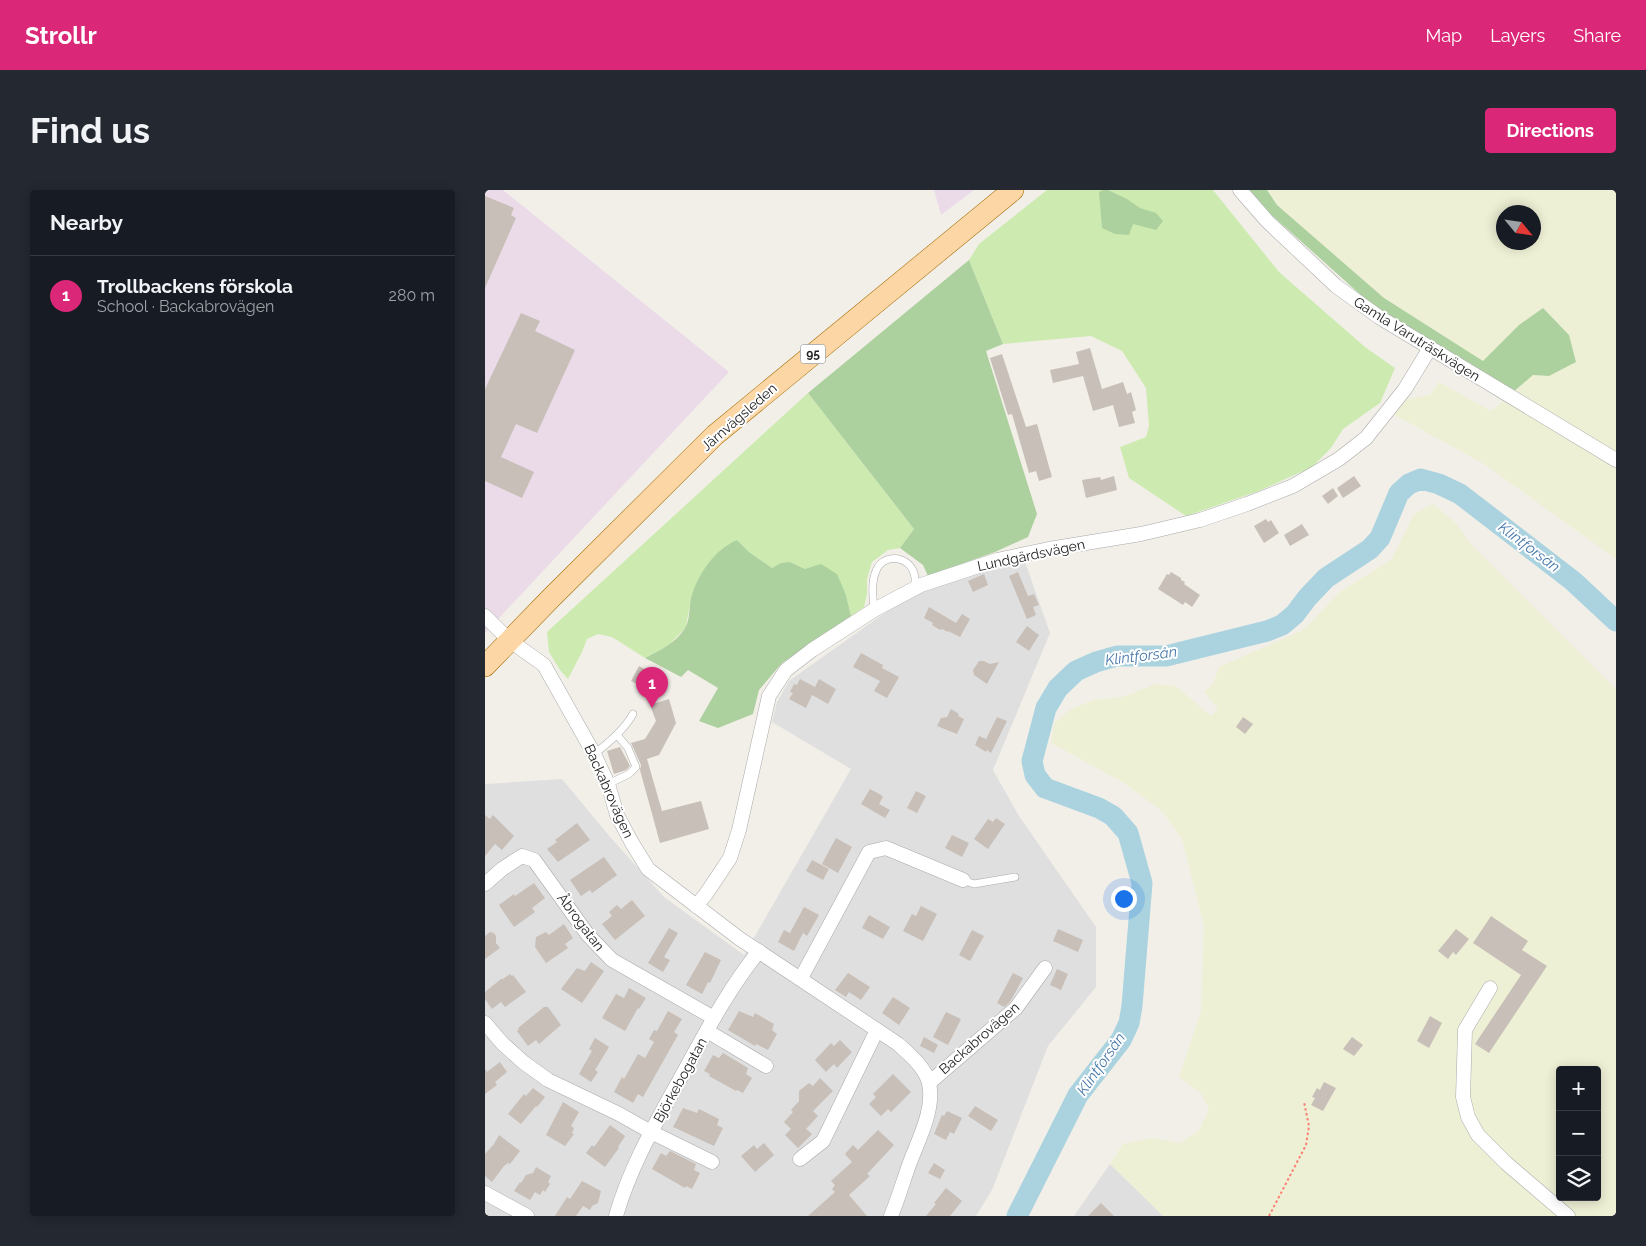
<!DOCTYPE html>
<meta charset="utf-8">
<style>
:root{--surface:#171b24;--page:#242831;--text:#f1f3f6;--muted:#9ea1a6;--line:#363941;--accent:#db2777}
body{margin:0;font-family:Raleway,sans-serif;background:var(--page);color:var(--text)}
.controls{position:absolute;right:15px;bottom:15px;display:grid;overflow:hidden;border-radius:5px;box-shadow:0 2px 12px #0003}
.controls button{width:45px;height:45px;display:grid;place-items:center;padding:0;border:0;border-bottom:1px solid var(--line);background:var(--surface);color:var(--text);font:25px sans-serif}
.compass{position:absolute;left:1011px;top:15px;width:45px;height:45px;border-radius:50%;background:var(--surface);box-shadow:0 2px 12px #0003;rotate:119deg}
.you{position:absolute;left:638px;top:708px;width:18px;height:18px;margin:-12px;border:4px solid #fff;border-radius:50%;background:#1a73e8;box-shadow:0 0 0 8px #1a73e833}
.badge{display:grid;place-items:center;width:32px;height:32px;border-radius:50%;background:var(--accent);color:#fff;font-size:16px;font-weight:700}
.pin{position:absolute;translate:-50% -41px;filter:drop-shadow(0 1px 2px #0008)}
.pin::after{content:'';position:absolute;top:26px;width:18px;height:15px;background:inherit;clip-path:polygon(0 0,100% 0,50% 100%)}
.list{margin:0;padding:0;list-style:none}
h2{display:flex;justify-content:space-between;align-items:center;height:65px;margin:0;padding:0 20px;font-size:21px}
h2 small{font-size:16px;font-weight:400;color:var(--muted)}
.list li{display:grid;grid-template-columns:32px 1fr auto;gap:15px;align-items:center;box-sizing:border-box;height:80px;padding:0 20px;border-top:1px solid var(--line)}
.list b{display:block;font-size:19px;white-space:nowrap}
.list p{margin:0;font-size:16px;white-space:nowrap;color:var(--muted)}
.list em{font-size:16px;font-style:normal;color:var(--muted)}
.icon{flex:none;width:28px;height:28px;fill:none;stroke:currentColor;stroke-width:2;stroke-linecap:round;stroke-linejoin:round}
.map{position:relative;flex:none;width:1131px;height:1026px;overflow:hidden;border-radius:5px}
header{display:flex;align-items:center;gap:30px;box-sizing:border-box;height:70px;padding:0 25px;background:var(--accent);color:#fff}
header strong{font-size:24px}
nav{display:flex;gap:28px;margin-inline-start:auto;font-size:18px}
.intro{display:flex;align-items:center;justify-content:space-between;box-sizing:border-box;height:120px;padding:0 30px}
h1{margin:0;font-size:35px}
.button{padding:12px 22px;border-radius:5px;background:var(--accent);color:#fff;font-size:18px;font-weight:700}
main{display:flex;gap:30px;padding:0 30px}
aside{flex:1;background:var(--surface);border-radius:5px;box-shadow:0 2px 12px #0003}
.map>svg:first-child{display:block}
.residential{fill:#e0dfdf}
.industrial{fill:#ebdbe8}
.farmland{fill:#eef0d5;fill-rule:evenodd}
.grass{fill:#cdebb0}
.forest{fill:#add19e}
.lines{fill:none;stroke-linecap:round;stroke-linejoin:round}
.river{stroke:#aad3df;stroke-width:21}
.building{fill:#c7bfb8}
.service-casing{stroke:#a9a9a9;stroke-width:8}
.minor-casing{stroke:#a9a9a9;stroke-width:15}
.primary-casing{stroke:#a06b00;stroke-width:22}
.path{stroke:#fa8072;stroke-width:2;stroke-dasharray:2.5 2.5;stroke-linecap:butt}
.service{stroke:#fff;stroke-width:7}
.minor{stroke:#fff;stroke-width:14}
.primary{stroke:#fcd6a4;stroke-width:21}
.labels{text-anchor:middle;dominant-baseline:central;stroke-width:4;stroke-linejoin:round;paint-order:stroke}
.shield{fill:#fff;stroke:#646464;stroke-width:1}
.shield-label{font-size:12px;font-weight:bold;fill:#222}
.street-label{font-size:14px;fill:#222;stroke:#fff}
.water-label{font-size:15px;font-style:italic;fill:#4a7aab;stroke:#fff}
</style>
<header>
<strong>Strollr</strong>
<nav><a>Map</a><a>Layers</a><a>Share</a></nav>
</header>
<div class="intro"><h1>Find us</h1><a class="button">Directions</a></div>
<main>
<aside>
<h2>Nearby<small></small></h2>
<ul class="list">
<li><span class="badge">1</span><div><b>Trollbackens förskola</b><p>School · Backabrovägen</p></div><em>280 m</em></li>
</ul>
</aside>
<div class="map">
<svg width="1131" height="1026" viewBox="0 0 1131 1026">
<rect width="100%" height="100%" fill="#f2efe9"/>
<g class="residential">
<path d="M539,369L565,443L508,580L534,626L611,737V797L563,856L507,1000L491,1026H0V594L77,589L126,648L179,707L259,765L366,579L287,532L292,512L304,491L401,422L441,400L494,379Z"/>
<path d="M625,974L661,1008L678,1026H589Z"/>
</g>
<g class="industrial">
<path d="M0,0H18L244,182L0,443Z"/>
<path d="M449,0H489L456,25Z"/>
</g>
<g class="farmland">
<path d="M782,0H1131V369L999,274L908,224L916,210L945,205L954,192L1006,221L1048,185L1064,186L1091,172L1084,145L1058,118L1034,135L998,171L899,108L792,15ZM1018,22H1048V52H1018Z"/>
<path d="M948,314L971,333L983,351L1131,499V1026H678L625,974L638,954L668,948L695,953L714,941L724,919L715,902L694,887L716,821L719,736L697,649L678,622L639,593L566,553L569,533L586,519L609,510L637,507L671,494L691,496L726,526L733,519L719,502L728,494L734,477L818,440L856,401L906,370L929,324ZM1075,880H1112V1007H1075Z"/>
</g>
<g class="grass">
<path d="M562,0H728L794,82L880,157L910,178L895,213L858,239L846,258L827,277L774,301L701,326L644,288L635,257L661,247L664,236L661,198L637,161L606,146L518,154L484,70L494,54Z"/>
<path d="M323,203L429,339L415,358L403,360L387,372L382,389V404L379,417L366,426L361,405L320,379L305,372L287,378L264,362L252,350L206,408L201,437L184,455L160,468L127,447L113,444L102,449L97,462L83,489L75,480L64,462L62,442Z"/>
</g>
<g class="forest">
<path d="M618,0H623L642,9L655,18L671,23L678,31L671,40L648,34L644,45L630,44L617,38L614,2Z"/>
<path d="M759,0H782L792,15L899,108L998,171L1034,135L1058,118L1084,145L1091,172L1064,186L1048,185L1027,203L898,125Z"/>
<path d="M484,70L518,154L501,161L552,324L543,347L510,362L443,386L438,375L415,358L429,339L323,203Z"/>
<path d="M252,350L264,362L287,378L296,373L305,372L320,379L336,374L352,384L361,405L366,426L297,473L274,500L268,524L233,538L214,531L233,498L203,480L196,487L160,468C175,460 191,453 200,438C205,431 204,417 206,408C213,384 229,360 252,350Z"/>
</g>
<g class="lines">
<path class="river" d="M532,1026L593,905L636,850L644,833L647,816L657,693L643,643L628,626L614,618L560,598L550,585L547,571L561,518L573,498L591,481L611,472L632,466H681L782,441L797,435L810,424L822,408L841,388L885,359L895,348L914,303L924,294L936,289L954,294L975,304L1088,391L1131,431"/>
</g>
<g class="building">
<path d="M0,6L29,18L26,25L31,28L0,98Z"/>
<path d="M36,123L55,131L50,141L90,160L52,243L31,234L16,267L49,282L37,308L0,291V199Z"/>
<path d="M605,158L617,199L638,192L642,204L646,202L651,220L647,222L650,233L634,237L628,215L608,221L598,186L568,193L565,180L594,174L591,162Z"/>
<path d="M517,164L541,237L552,234L567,287L554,291L551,281L544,283L527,224L523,225L505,168Z"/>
<path d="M629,286L632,300L601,308L597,290L615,287L616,290Z"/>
<path d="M869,286L876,296L858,308L852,298Z"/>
<path d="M848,298L853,306L843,314L837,306Z"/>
<path d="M781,329L783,332L786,330L794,343L779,353L769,336Z"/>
<path d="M817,334L824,345L805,356L799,345Z"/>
<path d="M533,382L543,406L549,404L554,415L548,417L551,425L542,429L524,386Z"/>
<path d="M686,382L696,388V390L700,392L699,394L715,405L707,417L700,412L698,415L673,399L682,384L684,385Z"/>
<path d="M499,384L503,395L488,402L483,391Z"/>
<path d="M444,417L471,433L477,424L485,429L475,447L463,441V442L457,439L455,440L447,435L448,433L439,428Z"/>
<path d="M542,436L554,445L544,461L531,452Z"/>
<path d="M376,463L398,475L397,478L414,487L402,508L389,501L395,491L368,477Z"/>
<path d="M494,471H499L505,474L514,472L502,494L489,485L488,480Z"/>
<path d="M154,476L171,485L163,500L146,491Z"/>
<path d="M315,489L330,497L334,489L351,499L343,514L327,505L321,518L304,509L308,503L305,502L309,494L312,495Z"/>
<path d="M184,509L191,533L174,565L162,569L177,621L216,611L224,639L175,653L155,580L156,575L146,553L160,549L171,531L165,515Z"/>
<path d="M466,519L474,524L473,526L479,529L472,544L452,536L456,528L462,527Z"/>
<path d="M512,527L522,531L506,563L502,560L501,562L490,555L494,546L501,549Z"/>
<path d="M758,527L768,534L760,544L751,537Z"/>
<path d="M135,557L145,576L141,580L129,584L122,561Z"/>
<path d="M385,599L396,605L398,607L394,614L405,620L400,628L376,614Z"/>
<path d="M431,601L441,606L432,623L422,618Z"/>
<path d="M0,625L5,629L8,625L29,646L17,660L10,654L0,666Z"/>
<path d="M511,628L520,634L503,659L489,649L503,629L508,632Z"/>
<path d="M92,633L105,650L73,672L62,659L72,652L70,650Z"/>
<path d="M467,645L484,653L477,667L460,658Z"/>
<path d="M351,648L367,657L353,683L337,674Z"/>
<path d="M119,667L132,685L107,703L105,700L96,706L85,690Z"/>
<path d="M327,670L344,679L338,690L321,681Z"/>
<path d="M49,693L60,708L47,718L50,722L29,737L14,715L29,704L30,706Z"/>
<path d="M147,710L160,726L130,750L117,734L127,726L124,722L132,715L136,719Z"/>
<path d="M436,716L452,724L438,751L418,741L427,724L431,726Z"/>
<path d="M319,717L334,725L322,746L318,743L309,761L293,752L299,740L305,743Z"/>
<path d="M384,725L405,737L398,749L377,738Z"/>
<path d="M1006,726L1043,751L1037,760L1062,776L1004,863L990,854L1036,785L988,753Z"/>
<path d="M79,734L88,748L80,754L83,758L61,773L50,757L51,747L61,742L64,745Z"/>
<path d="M184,738L193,743L179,767L185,770L178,782L163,773Z"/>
<path d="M573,739L598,750L593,762L568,751Z"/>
<path d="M971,739L984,749L971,765L968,762L963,769L953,761Z"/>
<path d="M487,740L499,746L485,771L474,765Z"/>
<path d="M5,742L9,743L11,746V753L15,758L0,769V746Z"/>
<path d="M220,762L236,770L225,793L223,792L217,804L201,795Z"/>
<path d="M106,772L119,781L97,813L76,799L92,778L100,781Z"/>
<path d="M572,779L583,784L576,800L565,795Z"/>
<path d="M363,783L385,797L376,810L364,802L361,807L350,800Z"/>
<path d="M528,783L538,788L525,812L519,817L512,813Z"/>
<path d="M25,784L27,786L28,785L41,802L20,817L16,812L7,819L0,809V802L16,789H18Z"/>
<path d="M144,798L161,808L154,819L153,818L140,841L117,828L131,804L139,808Z"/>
<path d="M408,807L425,818L414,835L397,823Z"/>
<path d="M59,817H63L76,835L54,854L51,850L43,856L32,841L34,839L33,838Z"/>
<path d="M183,821L197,829L189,842L193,845L158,907L153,904L148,913L129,902L137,887L139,889L153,864L160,868L169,852L164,849L169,840L172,841Z"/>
<path d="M254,821L268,827L270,823L289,834L287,840L292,844L283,860L271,854L270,856L243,840Z"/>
<path d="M461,822L476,829L463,855L448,847Z"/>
<path d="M945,826L957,833L944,858L932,851Z"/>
<path d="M439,847L453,855L449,863L435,856Z"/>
<path d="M867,847L878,855L869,866L858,859Z"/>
<path d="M110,848L124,857L110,880L113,882L106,892L94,884L107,861L104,859Z"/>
<path d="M355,850L367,862L352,878L349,874L341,882L330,870L346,853L349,856Z"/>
<path d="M238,863L263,878L261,884L267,888L258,903L252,900L251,901L224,886L225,884L219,881L228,865L234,868Z"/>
<path d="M15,872L22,882L10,892L12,895L0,904V879L2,882Z"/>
<path d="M408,884L426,902L406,922L403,919L396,926L384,914L391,907L388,904Z"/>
<path d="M335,888L348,901L328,921L333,926L321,939L327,944L313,958L300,945L306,939L299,932L308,922L306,920L314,911V901L324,893L328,896Z"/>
<path d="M839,892L851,898L838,921L826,915L830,908L827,907L832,898L835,900Z"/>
<path d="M48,898L60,907L52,917L51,916L36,934L23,924L39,904L41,906Z"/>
<path d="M78,912L94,922L86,936L89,938L87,943L89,944L80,956L61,945Z"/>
<path d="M490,916L513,930L506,941L483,926Z"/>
<path d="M198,918L212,923L214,919L234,929L232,935L238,938L229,956L188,937Z"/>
<path d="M462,921L477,928L469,944L465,942L461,950L449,944L457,925L459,926Z"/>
<path d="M125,935L140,946L133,957L134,958L120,977L101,963L107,955L109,957Z"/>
<path d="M393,940L409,955L382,984L385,986L364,1005L382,1026H323L350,1002L347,999L350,995L346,991L367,972L360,964L368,955L373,960Z"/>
<path d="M14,945L35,961L25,974L23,973L19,976L7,992L0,986V964L9,954Z"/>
<path d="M279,953L289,965L270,982L256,966L269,955L272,959Z"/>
<path d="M185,961L211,974L209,980L215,983L207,999L201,996L200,998L167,979L176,963L181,966Z"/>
<path d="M449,973L460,980L455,989L443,983Z"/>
<path d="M51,977L66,986L63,992L65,994L60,1002L58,1000L55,1005L50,1002L45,1010L29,1001L35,992L36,993L41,985L48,983Z"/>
<path d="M97,991L116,1001L113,1013L107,1016L105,1020L98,1016L91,1026H70L82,1007L85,1009Z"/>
<path d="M461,998L477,1011L465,1026H441L451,1014L449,1013Z"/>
<path d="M616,1013L629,1026H603Z"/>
</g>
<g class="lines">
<defs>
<g id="service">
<path d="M389,420C388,408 386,392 391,381C399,359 437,367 429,399"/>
<path d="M109,564C125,552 139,540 148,524"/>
<path d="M123,594L144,584L151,577L143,558L132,545"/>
<path d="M478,690L489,694L530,687"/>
</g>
<g id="minor">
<path d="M755,0L782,31L851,96L894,127L1131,270"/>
<path d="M0,426L24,450L59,475L109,564L123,594L132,625L147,653L163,679L255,749L413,854C424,864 440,877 444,893C450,920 433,950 424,975C418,992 413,1009 406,1026"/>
<path d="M0,694L17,679L37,666L49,670L103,745L127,770L229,828"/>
<path d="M211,716L221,704L245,668L254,640L284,506L301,480L327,460L389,420L436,395L512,370L564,359L656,344L715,330L762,314L808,296L854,269L881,248L920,199L945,158"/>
<path d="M316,788L384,662L401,658L478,690"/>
<path d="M1005,798L980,840L978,907L983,927L993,945L1021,973L1083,1026"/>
<path d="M0,833L17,853L38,872L63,890L134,924L166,942L227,972"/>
<path d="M222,841L281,876"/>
<path d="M444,893L531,818L560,778"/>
<path d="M315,969L338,951L392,840"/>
<path d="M0,1003L42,1026"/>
<path d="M131,1026C146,973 175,926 201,878C223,838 245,797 274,761"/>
</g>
<path id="primary" d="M0,476L66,408L230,245L528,0"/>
</defs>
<use href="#service" class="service-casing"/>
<use href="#minor" class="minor-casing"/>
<use href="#primary" class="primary-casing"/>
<path class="path" d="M784,1026L821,955L824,936L819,912"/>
<use href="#service" class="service"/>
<use href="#minor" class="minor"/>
<use href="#primary" class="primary"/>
</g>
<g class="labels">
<rect class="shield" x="315.5" y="154.5" width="25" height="19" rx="4"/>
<g class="shield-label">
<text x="328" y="164">95</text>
</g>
<g class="street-label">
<text transform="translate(932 149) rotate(32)">Gamla Varuträskvägen</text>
<text transform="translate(254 227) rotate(-41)">Järnvägsleden</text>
<text transform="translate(546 365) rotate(-12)">Lundgärdsvägen</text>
<text transform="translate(124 601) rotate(66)">Backabrovägen</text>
<text transform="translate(96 732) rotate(53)">Åbrogatan</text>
<text transform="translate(494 848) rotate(-41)">Backabrovägen</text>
<text transform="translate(195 890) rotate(-61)">Björkebogatan</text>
</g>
<g class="water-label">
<text transform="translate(1044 357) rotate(37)">Klintforsån</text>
<text transform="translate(656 466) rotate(-7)">Klintforsån</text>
<text transform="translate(616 874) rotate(-55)">Klintforsån</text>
</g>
</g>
</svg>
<div class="controls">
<button>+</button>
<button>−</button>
<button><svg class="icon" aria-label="layers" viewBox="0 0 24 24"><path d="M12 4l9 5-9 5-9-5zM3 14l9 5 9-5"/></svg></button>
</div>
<svg class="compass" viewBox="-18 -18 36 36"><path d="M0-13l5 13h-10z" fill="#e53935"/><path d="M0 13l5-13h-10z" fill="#9ea1a6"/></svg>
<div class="you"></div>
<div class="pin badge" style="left:167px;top:518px">1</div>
</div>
</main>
